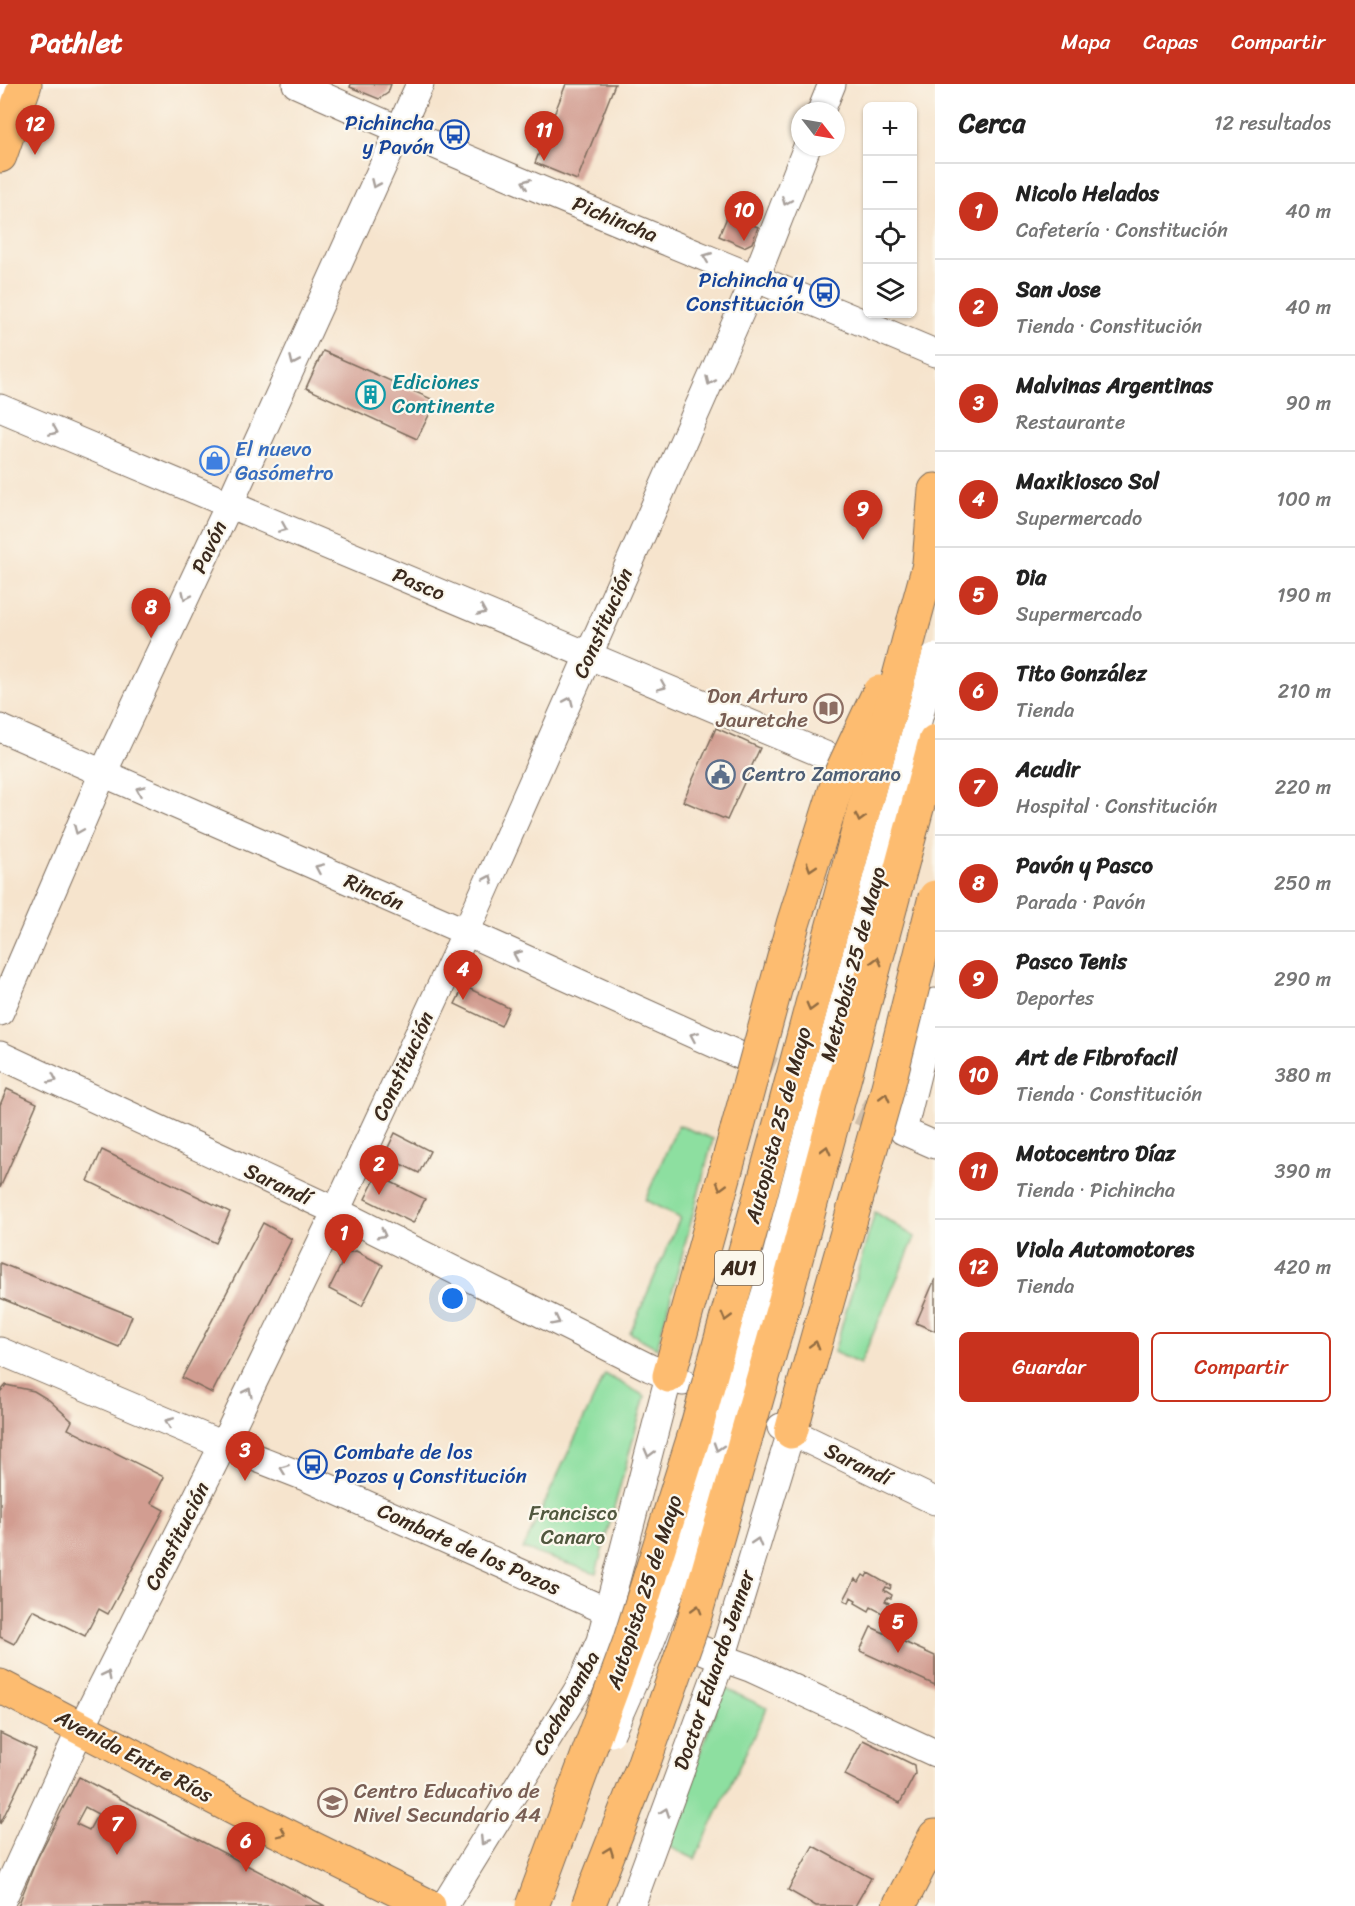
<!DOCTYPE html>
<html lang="es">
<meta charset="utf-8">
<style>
:root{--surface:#fff;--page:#f2f2f2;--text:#222;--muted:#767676;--line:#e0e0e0;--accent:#c8321e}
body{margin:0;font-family:Sriracha,sans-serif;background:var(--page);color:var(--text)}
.controls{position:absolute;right:18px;top:18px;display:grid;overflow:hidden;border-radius:9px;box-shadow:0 2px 4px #0004}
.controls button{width:54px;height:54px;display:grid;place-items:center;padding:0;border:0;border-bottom:2px solid var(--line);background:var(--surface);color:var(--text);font:30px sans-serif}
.compass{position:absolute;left:791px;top:18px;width:54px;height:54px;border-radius:50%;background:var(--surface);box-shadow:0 2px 4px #0004;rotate:121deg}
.you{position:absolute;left:453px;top:1215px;width:21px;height:21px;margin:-15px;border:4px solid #fff;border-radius:50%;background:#1a73e8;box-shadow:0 0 0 9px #1a73e833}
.badge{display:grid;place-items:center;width:39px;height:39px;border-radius:50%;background:var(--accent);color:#fff;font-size:20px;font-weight:700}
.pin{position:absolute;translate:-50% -50px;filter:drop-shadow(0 2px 3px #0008)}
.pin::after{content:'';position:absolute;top:32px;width:21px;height:18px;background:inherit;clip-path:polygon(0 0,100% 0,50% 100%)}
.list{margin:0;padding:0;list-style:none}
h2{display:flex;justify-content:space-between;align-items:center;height:78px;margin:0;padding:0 24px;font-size:26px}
h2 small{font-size:20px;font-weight:400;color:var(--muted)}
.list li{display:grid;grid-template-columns:39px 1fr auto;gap:18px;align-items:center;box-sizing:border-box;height:96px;padding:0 24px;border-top:2px solid var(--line)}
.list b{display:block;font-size:22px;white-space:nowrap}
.list p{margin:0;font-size:20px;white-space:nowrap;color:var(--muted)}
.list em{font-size:20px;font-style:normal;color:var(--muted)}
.actions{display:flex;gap:12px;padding:18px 24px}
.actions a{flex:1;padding:14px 0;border:2px solid var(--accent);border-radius:9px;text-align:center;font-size:21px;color:var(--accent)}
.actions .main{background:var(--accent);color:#fff}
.icon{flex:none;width:33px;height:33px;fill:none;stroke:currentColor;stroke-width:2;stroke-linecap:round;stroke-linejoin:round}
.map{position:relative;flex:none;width:935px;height:1822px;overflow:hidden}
header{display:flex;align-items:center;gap:36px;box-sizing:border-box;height:84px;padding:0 30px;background:var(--accent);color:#fff}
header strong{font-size:28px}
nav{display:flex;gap:33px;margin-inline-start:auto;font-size:21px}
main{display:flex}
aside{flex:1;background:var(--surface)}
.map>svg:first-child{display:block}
.green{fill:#8ddfa0;stroke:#64845f;stroke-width:1.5}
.building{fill:#d29d91;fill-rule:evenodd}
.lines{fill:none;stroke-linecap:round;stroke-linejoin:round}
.minor-tunnel{stroke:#d1bfaa;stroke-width:27;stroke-dasharray:27 14;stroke-linecap:butt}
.minor-casing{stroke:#7c6b5b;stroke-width:29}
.major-casing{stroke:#7c6b5b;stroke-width:35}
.highway-casing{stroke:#7c6b5b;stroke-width:35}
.minor{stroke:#fff;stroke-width:27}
.major{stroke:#fdbc6f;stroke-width:33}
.highway{stroke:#fdbc6f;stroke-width:33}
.minor-bridge-casing{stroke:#7c6b5b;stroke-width:29;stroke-linecap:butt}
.highway-bridge-casing{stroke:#7c6b5b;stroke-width:35;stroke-linecap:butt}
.minor-bridge{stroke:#fff;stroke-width:27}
.highway-bridge{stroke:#fdbc6f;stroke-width:33}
.oneway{stroke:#a79f9a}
.oneway2{stroke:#926c42}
.labels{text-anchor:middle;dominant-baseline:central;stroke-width:4.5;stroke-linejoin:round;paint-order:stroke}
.shield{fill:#fbf7ec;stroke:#75685c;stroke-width:1.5}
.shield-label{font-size:20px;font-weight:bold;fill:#3b2a1e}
.transit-label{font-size:21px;fill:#164399;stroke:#fbf7ec;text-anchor:end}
.street-label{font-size:21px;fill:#3b2a1e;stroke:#fbf7ec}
.culture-label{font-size:21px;fill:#0d838f;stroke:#fbf7ec;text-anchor:start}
.shop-label{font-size:21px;fill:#366cbe;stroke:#fbf7ec;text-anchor:start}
.education-label{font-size:21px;fill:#785e54;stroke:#fbf7ec;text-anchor:end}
.service-label{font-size:21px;fill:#4e5e75;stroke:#fbf7ec;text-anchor:start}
.park-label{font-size:21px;fill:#50573e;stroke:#fbf7ec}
</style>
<header>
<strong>Pathlet</strong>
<nav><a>Mapa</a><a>Capas</a><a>Compartir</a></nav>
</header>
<main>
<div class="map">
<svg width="935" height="1822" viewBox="0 0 935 1822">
<rect width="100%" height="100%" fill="#fbf7ec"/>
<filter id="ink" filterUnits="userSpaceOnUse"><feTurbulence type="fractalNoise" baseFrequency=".0167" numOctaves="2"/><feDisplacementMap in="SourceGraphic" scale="12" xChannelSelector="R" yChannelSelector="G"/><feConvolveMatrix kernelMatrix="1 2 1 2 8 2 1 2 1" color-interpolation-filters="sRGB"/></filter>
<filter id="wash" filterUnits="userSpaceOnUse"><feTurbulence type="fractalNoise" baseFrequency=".008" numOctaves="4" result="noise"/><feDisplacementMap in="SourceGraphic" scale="24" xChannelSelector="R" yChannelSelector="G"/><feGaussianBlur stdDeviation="1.35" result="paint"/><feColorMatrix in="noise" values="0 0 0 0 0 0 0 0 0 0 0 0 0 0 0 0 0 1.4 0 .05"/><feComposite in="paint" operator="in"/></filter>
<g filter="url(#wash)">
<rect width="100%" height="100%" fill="#f6e4cd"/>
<g class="green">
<path d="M678,1041L713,1055L657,1264L630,1249L680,1134L645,1116Z"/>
<path d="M875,1128L915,1153L860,1280L834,1268Z"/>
<path d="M605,1290L645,1312L596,1489L523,1465Z"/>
<path d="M724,1604L767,1624L695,1775L666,1761Z"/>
</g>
<g id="blocks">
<g class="building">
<path d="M351,0H391L388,9L379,15L350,3Z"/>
<path d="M566,0H615L577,96L535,79Z"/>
<path d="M728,131L758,143L752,159L744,163L719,152Z"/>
<path d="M323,267L436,317L417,355L306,304Z"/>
<path d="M211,368L223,374L217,386L205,381Z"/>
<path d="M716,644L760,664L727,736L683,717Z"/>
<path d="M464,902L509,924L501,942L455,920Z"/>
<path d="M7,1005L37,1019L0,1104V1021Z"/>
<path d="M395,1049L430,1067L419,1089L384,1072Z"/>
<path d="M102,1066L230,1128L216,1159L88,1097Z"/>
<path d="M377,1091L425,1115L413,1139L365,1115Z"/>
<path d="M263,1139L292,1155L212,1309L182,1294Z"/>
<path d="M356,1167L383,1181L362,1222L329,1205L347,1169Z"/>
<path d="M0,1179L132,1232L119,1263L0,1214Z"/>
<path d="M935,1195V1247L916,1239Z"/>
<path d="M6,1301L34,1307L49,1316L72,1337L68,1345L164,1393L151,1419L164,1426L108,1530L99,1525L85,1552L33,1526L14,1560L0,1553V1308Z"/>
<path d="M868,1489L891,1502L890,1505L886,1503L884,1506L892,1511L891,1514L888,1513L885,1517L889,1519L885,1525L888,1527L886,1531L871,1523L869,1527L855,1519L856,1516L851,1513L849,1519L844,1516L855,1495L859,1498L863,1491L866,1493Z"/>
<path d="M871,1543L935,1572V1601L860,1567Z"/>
<path d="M0,1649L36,1666L0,1740Z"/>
<path d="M863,1656L914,1681L915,1690L900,1719L845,1691Z"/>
<path d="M79,1693L176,1744L325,1822H18L36,1777ZM85,1723L98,1730L89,1746L76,1740Z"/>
<path d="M813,1762L871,1794L855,1822H816L788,1806Z"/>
</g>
</g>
</g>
<g filter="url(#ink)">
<use href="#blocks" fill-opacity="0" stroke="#7c6b5b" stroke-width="1.5"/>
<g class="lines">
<path class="minor-tunnel" d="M748,975L896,1044"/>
<defs>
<g id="minor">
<path d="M296,0C507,95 722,179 935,269"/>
<path d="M0,9L3,0"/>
<path d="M821,27L832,0"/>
<path d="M0,324L837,676"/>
<path d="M0,644L466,848L748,975"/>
<path d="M935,918L903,1047L935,1061"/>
<path d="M0,928L103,689L229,421L420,0"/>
<path d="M0,971L336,1127L650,1284L683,1298"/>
<path d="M0,1267L223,1361L305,1393L607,1527L722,1574L750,1584L935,1669"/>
<path d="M781,1343L935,1417"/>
<path d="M0,1821L81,1644L223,1361L336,1127L466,848L756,193L807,63"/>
<path d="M444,1822L580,1602L600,1557L669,1292"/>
<path d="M631,1822L722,1574L791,1348"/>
</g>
<g id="major">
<path d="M0,72L25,0"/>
<path d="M0,1602L262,1739L429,1822"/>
<path d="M899,1822L935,1752"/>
</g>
<g id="highway">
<path d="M929,479L935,406"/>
<path d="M914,536L935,459"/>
<path d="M669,1292L737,1046"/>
<path d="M791,1348L799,1318"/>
</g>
</defs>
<use href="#minor" class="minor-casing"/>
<use href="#major" class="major-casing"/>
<use href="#highway" class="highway-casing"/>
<use href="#minor" class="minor"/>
<use href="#major" class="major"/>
<use href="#highway" class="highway"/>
<defs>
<path id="minor-bridge" d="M611,1649L646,1570L676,1493L718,1362L772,1187L935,573"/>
<g id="highway-bridge">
<path d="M737,1046L793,840L840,691L879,608"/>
<path d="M799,1318L886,1011L935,813"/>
<path d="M532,1822L629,1559L695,1349L786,1018L914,536"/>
<path d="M588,1822L642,1684L693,1539L785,1216L935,657"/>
</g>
</defs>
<use href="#minor-bridge" class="minor-bridge-casing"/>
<use href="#highway-bridge" class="highway-bridge-casing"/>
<use href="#minor-bridge" class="minor-bridge"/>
<use href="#highway-bridge" class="highway-bridge"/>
</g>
<defs><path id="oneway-chevron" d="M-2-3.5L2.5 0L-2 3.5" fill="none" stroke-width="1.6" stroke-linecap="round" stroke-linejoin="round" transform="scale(1.5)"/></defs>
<g class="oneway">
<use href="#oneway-chevron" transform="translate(526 99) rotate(-158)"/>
<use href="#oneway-chevron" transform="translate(375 100) rotate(114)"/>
<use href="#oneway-chevron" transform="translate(786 117) rotate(112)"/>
<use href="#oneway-chevron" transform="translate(707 173) rotate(-158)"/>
<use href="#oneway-chevron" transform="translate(294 277) rotate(114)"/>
<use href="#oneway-chevron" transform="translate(710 297) rotate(114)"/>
<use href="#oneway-chevron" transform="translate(54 347) rotate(23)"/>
<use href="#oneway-chevron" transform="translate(283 444) rotate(23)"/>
<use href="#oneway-chevron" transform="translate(186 512) rotate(115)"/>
<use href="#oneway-chevron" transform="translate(482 527) rotate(23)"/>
<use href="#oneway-chevron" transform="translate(662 602) rotate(23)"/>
<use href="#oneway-chevron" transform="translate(569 617) rotate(-66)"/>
<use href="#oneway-chevron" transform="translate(140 706) rotate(-156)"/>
<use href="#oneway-chevron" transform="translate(78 746) rotate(113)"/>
<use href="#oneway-chevron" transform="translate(319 784) rotate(-156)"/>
<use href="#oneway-chevron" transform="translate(489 795) rotate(-66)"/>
<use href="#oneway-chevron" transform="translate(517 871) rotate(-156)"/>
<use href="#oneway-chevron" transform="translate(694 952) rotate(-156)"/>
<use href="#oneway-chevron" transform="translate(53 995) rotate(25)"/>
<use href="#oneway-chevron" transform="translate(382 1150) rotate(27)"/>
<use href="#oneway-chevron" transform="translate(556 1237) rotate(27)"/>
<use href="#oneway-chevron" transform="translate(248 1308) rotate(-64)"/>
<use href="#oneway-chevron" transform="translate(169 1338) rotate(-157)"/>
<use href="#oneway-chevron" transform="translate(718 1363) rotate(108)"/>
<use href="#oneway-chevron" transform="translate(649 1369) rotate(105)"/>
<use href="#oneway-chevron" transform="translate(284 1385) rotate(-159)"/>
<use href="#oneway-chevron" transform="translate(757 1458) rotate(-73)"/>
<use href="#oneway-chevron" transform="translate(107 1591) rotate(-63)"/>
<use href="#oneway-chevron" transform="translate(665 1728) rotate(-70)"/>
<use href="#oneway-chevron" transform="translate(484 1757) rotate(122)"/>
</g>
<g class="oneway2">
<use href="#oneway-chevron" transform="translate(860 734) rotate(105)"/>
<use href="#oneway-chevron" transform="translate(811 783) rotate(108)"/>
<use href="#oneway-chevron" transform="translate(877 877) rotate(-75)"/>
<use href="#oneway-chevron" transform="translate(811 923) rotate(105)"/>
<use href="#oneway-chevron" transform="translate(885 1013) rotate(-75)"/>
<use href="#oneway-chevron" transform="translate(826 1066) rotate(-75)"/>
<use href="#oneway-chevron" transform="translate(721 1102) rotate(105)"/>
<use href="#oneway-chevron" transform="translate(726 1233) rotate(105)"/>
<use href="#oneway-chevron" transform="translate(815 1261) rotate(-74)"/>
<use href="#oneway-chevron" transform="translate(697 1525) rotate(-74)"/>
<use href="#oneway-chevron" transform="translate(282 1749) rotate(26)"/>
<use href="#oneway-chevron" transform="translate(609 1767) rotate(-69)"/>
</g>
</g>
<defs>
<symbol id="bus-ring" viewBox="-11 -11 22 22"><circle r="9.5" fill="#fbf7ec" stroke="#1a4fb4" stroke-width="1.5"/><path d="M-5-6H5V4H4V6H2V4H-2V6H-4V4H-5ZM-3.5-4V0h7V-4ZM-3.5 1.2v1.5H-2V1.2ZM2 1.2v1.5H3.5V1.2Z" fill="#1a4fb4"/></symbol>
<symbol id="building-ring" viewBox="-11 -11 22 22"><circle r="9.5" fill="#fbf7ec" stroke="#0f9aa8" stroke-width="1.5"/><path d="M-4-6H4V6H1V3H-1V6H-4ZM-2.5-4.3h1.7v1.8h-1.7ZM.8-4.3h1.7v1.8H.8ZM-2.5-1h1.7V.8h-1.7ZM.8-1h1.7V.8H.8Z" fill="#0f9aa8"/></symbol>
<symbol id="shop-ring" viewBox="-11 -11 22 22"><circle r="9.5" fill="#fbf7ec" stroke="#3f7fe0" stroke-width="1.5"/><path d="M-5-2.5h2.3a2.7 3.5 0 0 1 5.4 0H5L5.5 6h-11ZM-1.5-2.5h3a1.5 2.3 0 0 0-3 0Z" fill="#3f7fe0"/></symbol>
<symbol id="library-ring" viewBox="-11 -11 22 22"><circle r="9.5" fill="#fbf7ec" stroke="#8d6e63" stroke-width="1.5"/><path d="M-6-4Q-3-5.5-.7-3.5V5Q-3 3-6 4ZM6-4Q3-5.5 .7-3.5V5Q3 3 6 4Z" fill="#8d6e63"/></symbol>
<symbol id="civic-ring" viewBox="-11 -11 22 22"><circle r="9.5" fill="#fbf7ec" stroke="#5c6f8a" stroke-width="1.5"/><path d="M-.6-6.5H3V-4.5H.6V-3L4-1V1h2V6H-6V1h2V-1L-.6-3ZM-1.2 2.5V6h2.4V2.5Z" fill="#5c6f8a"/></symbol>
<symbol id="school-ring" viewBox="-11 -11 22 22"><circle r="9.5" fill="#fbf7ec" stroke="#8d6e63" stroke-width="1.5"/><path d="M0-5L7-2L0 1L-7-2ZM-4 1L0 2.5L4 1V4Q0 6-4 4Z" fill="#8d6e63"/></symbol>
</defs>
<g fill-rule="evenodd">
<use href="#bus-ring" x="438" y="34" width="33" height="33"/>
<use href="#bus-ring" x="808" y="192" width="33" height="33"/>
<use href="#building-ring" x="354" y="294" width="33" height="33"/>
<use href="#shop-ring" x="198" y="360" width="33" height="33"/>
<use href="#library-ring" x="812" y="608" width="33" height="33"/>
<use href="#civic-ring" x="704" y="674" width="33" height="33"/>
<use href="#bus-ring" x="296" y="1364" width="33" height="33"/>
<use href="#school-ring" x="316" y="1702" width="33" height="33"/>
</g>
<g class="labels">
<rect class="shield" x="715" y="1167" width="48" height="34" rx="4.5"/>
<g class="shield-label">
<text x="739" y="1184">AU1</text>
</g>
<g class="transit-label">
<text x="434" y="39">Pichincha<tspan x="434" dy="24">y Pavón</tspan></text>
<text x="804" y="196">Pichincha y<tspan x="804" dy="24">Constitución</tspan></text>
<text x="334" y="1368" text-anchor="start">Combate de los<tspan x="334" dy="24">Pozos y Constitución</tspan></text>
</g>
<g class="street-label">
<text transform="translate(615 135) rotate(22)">Pichincha</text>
<text transform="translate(209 463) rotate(-65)">Pavón</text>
<text transform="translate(419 500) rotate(23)">Pasco</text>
<text transform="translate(603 539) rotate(-66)">Constitución</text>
<text transform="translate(374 808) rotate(24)">Rincón</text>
<text transform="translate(853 880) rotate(-75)">Metrobús 25 de Mayo</text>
<text transform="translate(403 982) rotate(-65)">Constitución</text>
<text transform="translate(778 1041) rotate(-75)">Autopista 25 de Mayo</text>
<text transform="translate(278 1100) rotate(25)">Sarandí</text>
<text transform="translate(858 1380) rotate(26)">Sarandí</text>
<text transform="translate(177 1452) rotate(-63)">Constitución</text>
<text transform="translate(469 1465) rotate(24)">Combate de los Pozos</text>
<text transform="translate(644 1508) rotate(-72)">Autopista 25 de Mayo</text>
<text transform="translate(714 1586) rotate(-71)">Doctor Eduardo Jenner</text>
<text transform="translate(566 1619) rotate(-61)">Cochabamba</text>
<text transform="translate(134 1672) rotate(28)">Avenida Entre Ríos</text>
</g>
<g class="culture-label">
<text x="392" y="298">Ediciones<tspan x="392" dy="24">Continente</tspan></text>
</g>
<g class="shop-label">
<text x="235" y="365">El nuevo<tspan x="235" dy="24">Gasómetro</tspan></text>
</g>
<g class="education-label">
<text x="808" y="612">Don Arturo<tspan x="808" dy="24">Jauretche</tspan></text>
<text x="354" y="1707" text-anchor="start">Centro Educativo de<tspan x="354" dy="24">Nivel Secundario 44</tspan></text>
</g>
<g class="service-label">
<text x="742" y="690">Centro Zamorano</text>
</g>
<g class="park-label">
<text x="573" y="1429">Francisco<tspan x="573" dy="24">Canaro</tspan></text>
</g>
</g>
</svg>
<div class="controls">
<button>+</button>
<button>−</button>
<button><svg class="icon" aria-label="locate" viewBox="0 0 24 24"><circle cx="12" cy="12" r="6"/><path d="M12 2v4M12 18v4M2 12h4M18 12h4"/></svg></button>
<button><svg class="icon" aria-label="layers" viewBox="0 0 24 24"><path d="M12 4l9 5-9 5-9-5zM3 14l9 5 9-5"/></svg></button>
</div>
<svg class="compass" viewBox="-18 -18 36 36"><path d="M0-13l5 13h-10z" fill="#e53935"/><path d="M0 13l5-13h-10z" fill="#767676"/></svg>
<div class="you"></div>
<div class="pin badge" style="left:344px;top:1180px">1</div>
<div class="pin badge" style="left:379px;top:1111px">2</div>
<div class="pin badge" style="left:245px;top:1397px">3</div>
<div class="pin badge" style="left:463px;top:916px">4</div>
<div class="pin badge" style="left:898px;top:1569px">5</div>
<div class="pin badge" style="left:246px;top:1788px">6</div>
<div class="pin badge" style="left:117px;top:1771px">7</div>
<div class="pin badge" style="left:151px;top:554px">8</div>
<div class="pin badge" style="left:863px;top:456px">9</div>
<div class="pin badge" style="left:744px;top:157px">10</div>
<div class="pin badge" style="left:544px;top:77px">11</div>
<div class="pin badge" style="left:35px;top:71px">12</div>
</div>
<aside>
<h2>Cerca<small>12 resultados</small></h2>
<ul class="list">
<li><span class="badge">1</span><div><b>Nicolo Helados</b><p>Cafetería · Constitución</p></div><em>40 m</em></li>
<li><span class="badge">2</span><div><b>San Jose</b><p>Tienda · Constitución</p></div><em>40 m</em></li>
<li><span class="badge">3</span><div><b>Malvinas Argentinas</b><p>Restaurante</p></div><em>90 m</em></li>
<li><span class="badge">4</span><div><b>Maxikiosco Sol</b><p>Supermercado</p></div><em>100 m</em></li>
<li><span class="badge">5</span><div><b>Dia</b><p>Supermercado</p></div><em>190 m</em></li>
<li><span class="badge">6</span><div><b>Tito González</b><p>Tienda</p></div><em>210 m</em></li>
<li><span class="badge">7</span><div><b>Acudir</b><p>Hospital · Constitución</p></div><em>220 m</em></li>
<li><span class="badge">8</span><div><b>Pavón y Pasco</b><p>Parada · Pavón</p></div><em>250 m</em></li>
<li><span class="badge">9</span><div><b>Pasco Tenis</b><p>Deportes</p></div><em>290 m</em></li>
<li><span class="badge">10</span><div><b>Art de Fibrofacil</b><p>Tienda · Constitución</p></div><em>380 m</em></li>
<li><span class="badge">11</span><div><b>Motocentro Díaz</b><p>Tienda · Pichincha</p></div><em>390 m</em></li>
<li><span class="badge">12</span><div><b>Viola Automotores</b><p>Tienda</p></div><em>420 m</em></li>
</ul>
<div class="actions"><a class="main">Guardar</a><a>Compartir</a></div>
</aside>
</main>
